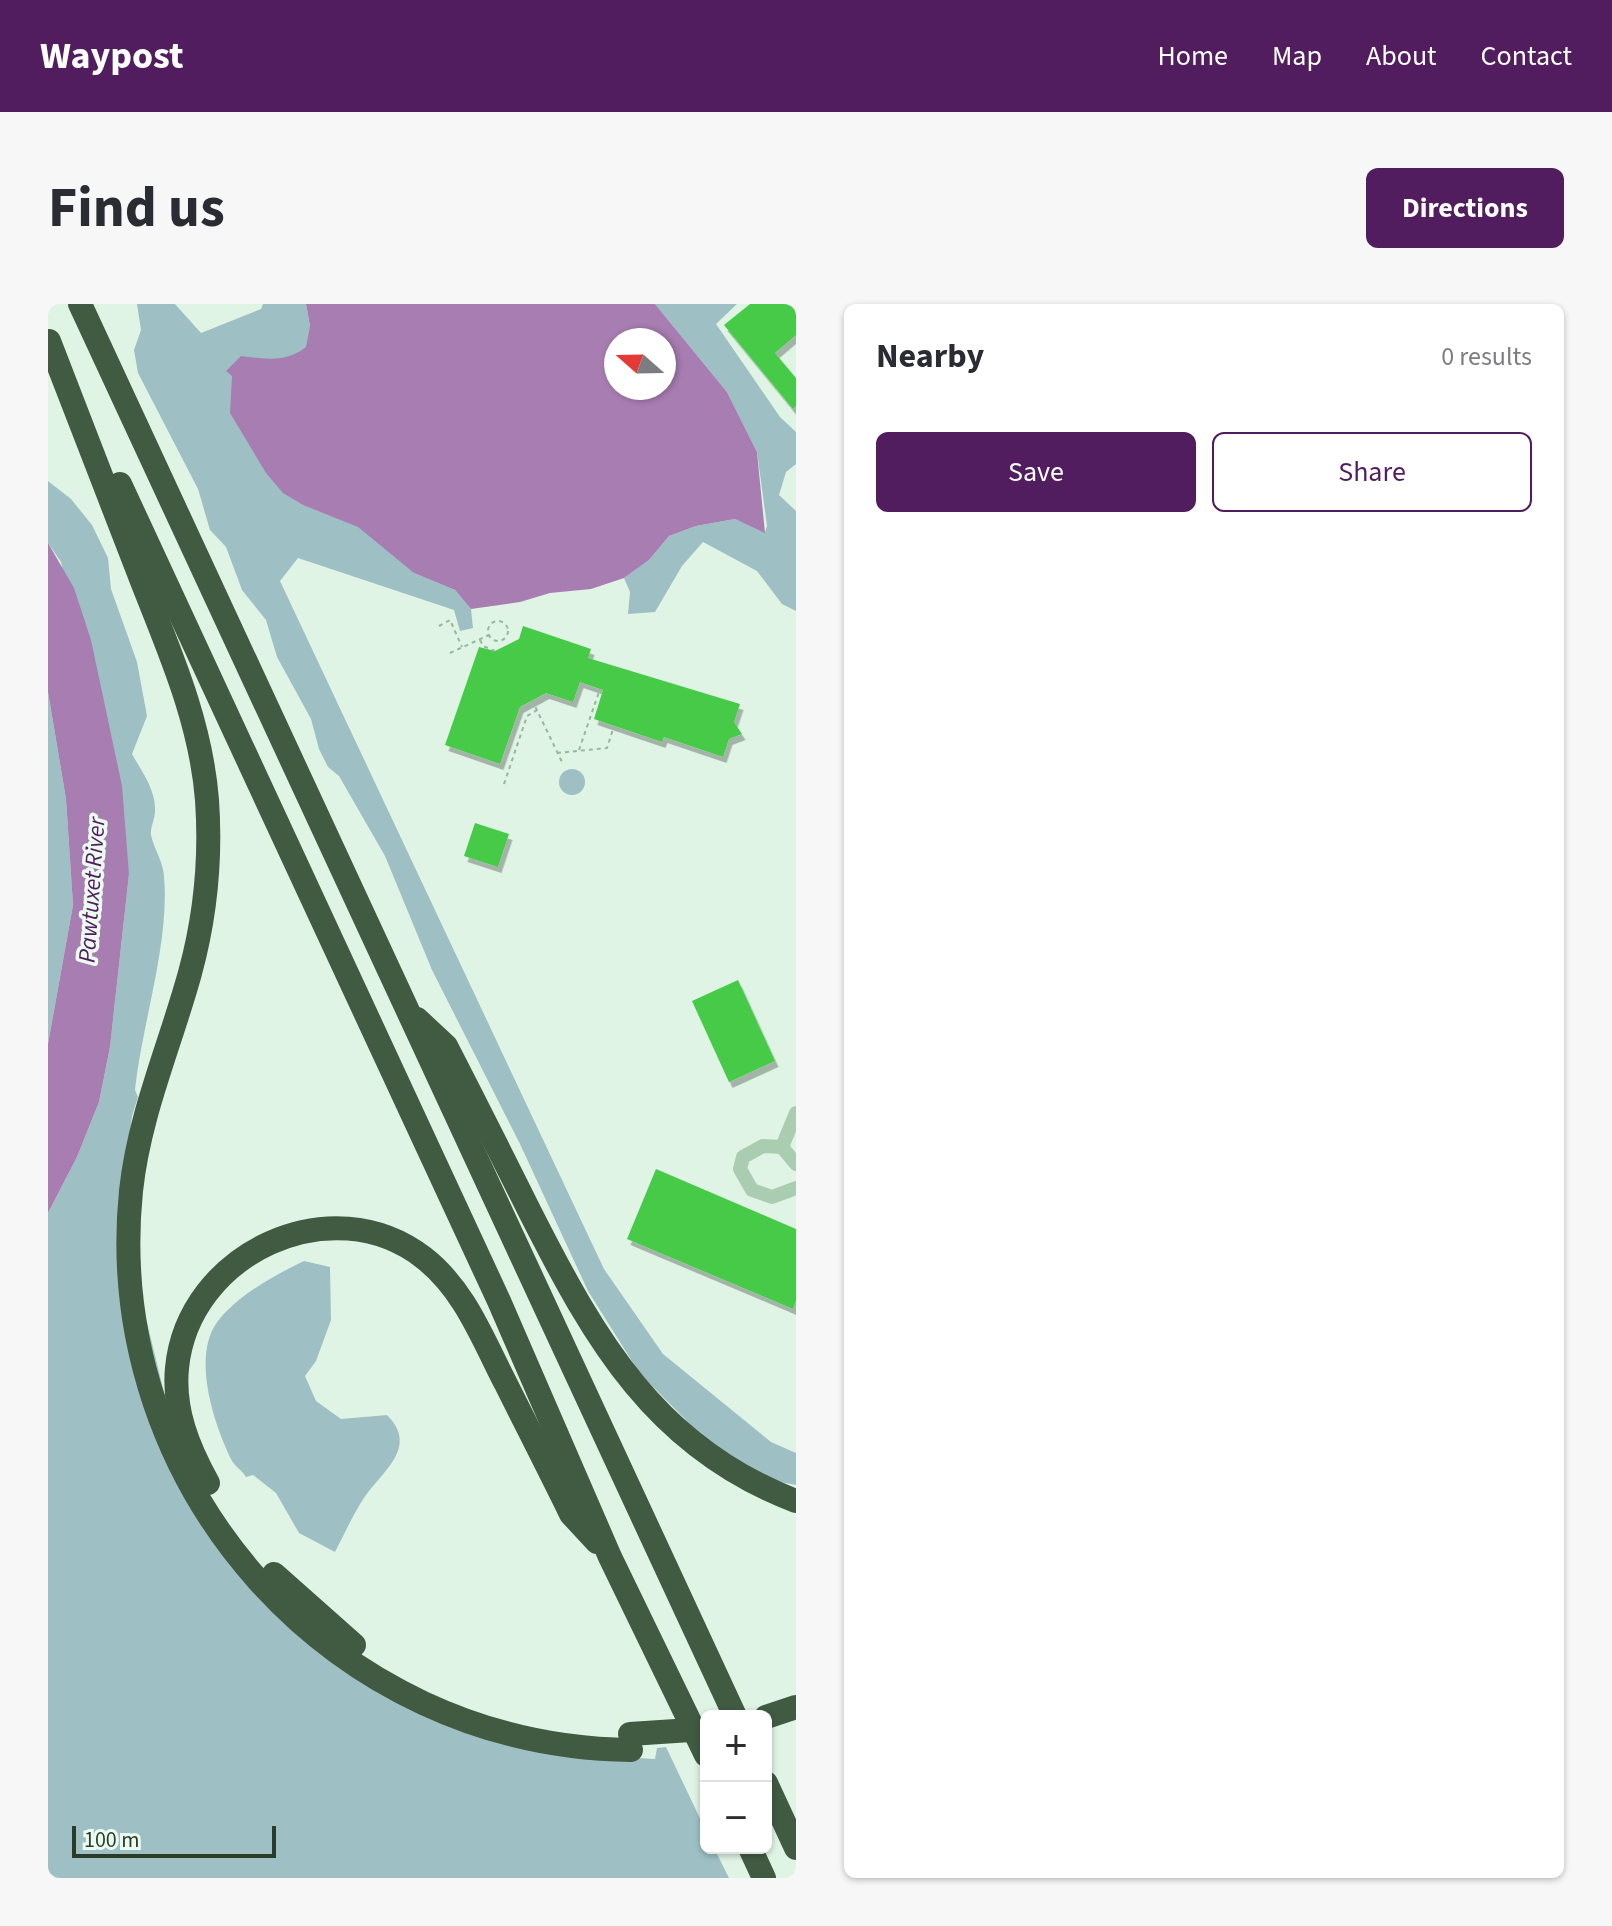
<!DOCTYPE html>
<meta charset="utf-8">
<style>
:root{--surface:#fff;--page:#f7f7f7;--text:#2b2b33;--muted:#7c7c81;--line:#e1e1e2;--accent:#521d5e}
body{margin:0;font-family:"Source Sans 3",sans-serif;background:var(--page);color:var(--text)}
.controls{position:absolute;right:24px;bottom:24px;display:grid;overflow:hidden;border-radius:12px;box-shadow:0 2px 6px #0004}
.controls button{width:72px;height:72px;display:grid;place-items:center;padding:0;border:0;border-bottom:2px solid var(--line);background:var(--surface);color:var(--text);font:40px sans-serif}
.compass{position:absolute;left:556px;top:24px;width:72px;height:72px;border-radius:50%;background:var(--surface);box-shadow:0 2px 6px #0004;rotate:290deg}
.scale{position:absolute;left:24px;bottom:20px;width:204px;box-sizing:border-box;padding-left:8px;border:4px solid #2a3a2b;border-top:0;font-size:22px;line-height:28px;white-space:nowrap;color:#2a3a2b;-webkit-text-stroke:6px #ecfbf0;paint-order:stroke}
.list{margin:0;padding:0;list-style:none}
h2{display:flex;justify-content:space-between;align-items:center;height:104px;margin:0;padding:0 32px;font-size:34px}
h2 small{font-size:26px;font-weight:400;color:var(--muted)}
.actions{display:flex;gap:16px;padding:24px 32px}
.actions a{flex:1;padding:18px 0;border:2px solid var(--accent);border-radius:12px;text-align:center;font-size:28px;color:var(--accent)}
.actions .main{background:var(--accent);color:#fff}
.map{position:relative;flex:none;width:748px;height:1574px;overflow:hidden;border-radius:12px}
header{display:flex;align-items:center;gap:48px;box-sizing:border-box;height:112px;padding:0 40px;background:var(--accent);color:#fff}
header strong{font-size:38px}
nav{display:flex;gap:44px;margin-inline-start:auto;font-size:28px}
.intro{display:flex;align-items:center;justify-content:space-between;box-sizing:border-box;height:192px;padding:0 48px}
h1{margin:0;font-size:56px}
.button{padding:20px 36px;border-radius:12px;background:var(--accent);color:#fff;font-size:28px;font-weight:700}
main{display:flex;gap:48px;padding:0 48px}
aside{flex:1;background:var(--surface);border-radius:12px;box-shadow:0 2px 6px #0004}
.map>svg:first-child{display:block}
.green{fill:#9ec0c4}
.water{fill:#a87db2;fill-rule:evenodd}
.building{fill:#47ca47;filter:url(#shadow)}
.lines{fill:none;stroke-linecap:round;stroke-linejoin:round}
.path{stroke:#94b99b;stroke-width:2;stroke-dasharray:4 4;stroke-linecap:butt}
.minor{stroke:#aacdb1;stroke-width:14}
.motorway{stroke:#415b42;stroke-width:24}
.motorway-bridge{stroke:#415b42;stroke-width:24}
.labels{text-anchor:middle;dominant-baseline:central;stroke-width:7;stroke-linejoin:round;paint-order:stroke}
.water-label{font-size:24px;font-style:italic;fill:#521d5e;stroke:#ecfbf0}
</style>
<header>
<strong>Waypost</strong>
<nav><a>Home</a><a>Map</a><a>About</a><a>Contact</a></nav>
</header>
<div class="intro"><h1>Find us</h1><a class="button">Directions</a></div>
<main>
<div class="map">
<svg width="748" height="1574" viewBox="0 0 748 1574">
<defs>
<filter id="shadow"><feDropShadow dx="3.5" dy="6" stdDeviation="0" flood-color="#0004"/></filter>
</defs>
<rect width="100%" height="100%" fill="#dff4e5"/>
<g class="green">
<path d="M89,0H127L153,29L213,5L215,0H258L262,22L366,269L407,286L423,305L425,324L412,327L406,306L250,254L232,277L556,965L615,1050L723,1138L748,1149V1181L717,1175L646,1130L637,1115L592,1070L540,987L472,840L384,666L337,552L291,472L280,463L271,445L263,415L229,353L218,316L194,286L178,243L162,226L150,185L90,69L86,46L93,26Z"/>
<path d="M607,0H689L668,20L732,113L748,128V160L738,168L731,191L748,207V307L734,300L709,267L655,238L634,262L607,308L580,310L582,288L576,274L601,256L621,232L648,222L687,215L717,228L719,222L709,148L679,88Z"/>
<path d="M0,177L23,195L44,221L60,254L63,285L89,358L99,412L84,450C94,468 108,486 107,507C107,515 102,524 103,531C106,545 115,557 116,572C122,639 94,719 87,786L90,793L84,812L73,911L144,1204L324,1379L532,1451L607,1455L609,1444L618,1443L658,1527V1544H666L681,1574H0V909L29,853L51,798L62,743L81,570L13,258L0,239Z"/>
<path d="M0,388L18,495L25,601L0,740Z"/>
<circle cx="524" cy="478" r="13"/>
<path d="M256,957L282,963L283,1016L268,1057L257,1072L268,1097L293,1115L339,1111C370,1142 337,1165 318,1191C306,1208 297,1229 287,1248L251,1229L228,1189L205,1171L198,1173C194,1166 186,1162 183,1155C166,1120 143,1052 170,1017C190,991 227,971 256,957Z"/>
</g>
<g class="water">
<path d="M258,0H607L679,88L709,148L717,229L687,215L648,222L621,232L601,256L576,274L543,285L502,289L472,298L423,305L407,286L366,269L310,223L255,201L235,189L218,169L182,109L184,72L178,67L193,52C218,55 237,59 258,43L262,22ZM568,36H616V84H568Z"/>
<path d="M0,239L26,284L43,336L74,482L81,570L62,743L51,798L29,853L0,909V740L25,601L18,495L0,388Z"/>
</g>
<g class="building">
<path d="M702,0H748V31L727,49L748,74V102L745,105L676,21Z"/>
<path d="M475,322L543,345L540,354L692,400L686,418L694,430L681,435L675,453L616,433L614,438L546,415L555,386L532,378L525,398L498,389L472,403L452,460L397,441L431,343L447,347L471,335Z"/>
<path d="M427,519L461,530L450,563L416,552Z"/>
<path d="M690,676L727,757L681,778L644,697Z"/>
<path d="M608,865L748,925V997L745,1005L579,935Z"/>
</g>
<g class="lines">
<g class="path">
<circle cx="450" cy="327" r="10"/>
<path d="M391,322L402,316L414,343"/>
<path d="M432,336L435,342L447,347"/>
<path d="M402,349L441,331"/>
<path d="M484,396L514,458"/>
<path d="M531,446L552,385"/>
<path d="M509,449L559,444L566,422"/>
<path d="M456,480L479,412L489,406"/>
</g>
<g class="minor">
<path d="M748,809L734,843L715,842L695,853L692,865L704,886L724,893L748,884"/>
<path d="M734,843L748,860"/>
</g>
<g class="motorway">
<path d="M32,0L687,1412"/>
<path d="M1,37C32,118 64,199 95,280C123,351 153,419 159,496C163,553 157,614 142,669C122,742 91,811 83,887C53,1183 286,1443 583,1446"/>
<path d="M72,180L451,997L562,1253L658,1451"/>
<path d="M369,715L398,742C427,798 455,854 483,910C547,1036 608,1144 748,1197"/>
<path d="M160,1179C140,1143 125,1106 129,1064C140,949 284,882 376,954C417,986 435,1036 458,1080C480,1124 502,1167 523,1210L549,1238"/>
<path d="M226,1270L306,1341"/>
<path d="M718,1413L748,1403"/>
<path d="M718,1479L748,1544"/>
<path d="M702,1544L716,1574"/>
</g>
<path class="motorway-bridge" d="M582,1430L658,1425"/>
</g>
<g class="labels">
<g class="water-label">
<text transform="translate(44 586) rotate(-86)">Pawtuxet River</text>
</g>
</g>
</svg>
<div class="controls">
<button>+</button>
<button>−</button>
</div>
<svg class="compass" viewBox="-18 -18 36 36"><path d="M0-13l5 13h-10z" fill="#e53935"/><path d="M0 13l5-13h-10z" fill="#7c7c81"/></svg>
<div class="scale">100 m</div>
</div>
<aside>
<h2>Nearby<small>0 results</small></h2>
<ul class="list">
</ul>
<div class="actions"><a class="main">Save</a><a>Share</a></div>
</aside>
</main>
